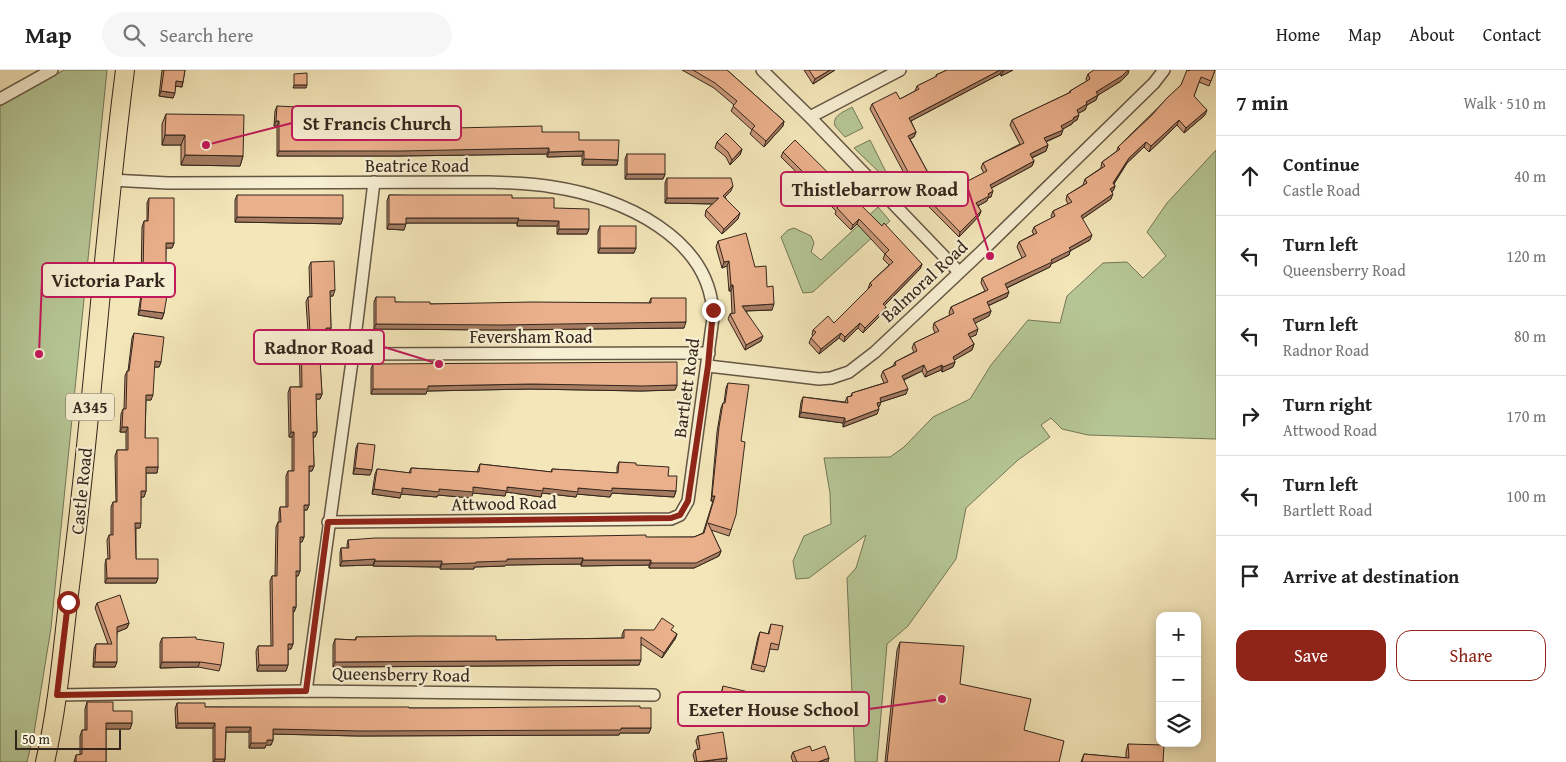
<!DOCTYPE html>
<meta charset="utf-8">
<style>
:root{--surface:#fff;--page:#f6f6f6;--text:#222;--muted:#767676;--line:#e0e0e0;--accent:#8f2418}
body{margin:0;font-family:"Gentium Book Plus",serif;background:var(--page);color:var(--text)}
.controls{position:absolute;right:15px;bottom:15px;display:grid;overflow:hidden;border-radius:10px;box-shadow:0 2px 12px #0003}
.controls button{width:45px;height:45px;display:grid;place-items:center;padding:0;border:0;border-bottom:1px solid var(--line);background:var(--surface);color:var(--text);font:25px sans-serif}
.scale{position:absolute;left:15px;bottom:12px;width:106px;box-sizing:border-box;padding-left:5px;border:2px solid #34261d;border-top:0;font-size:14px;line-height:18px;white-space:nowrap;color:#34261d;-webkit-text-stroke:4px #f7efd2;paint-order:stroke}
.stop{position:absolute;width:15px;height:15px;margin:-11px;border:4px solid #8f2418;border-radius:50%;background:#fff}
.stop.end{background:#8f2418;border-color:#fff;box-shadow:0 1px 5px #0008}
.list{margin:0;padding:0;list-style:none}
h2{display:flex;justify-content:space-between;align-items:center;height:65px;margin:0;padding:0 20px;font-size:21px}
h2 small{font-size:16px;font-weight:400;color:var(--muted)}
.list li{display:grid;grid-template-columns:32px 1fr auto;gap:15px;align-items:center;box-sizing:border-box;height:80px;padding:0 20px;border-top:1px solid var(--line)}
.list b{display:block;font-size:19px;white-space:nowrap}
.list p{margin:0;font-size:16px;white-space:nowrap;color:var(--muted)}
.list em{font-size:16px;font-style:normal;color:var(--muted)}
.actions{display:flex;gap:10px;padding:15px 20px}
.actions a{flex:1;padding:11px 0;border:1px solid var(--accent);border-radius:15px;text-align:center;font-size:18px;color:var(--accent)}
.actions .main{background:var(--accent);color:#fff}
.icon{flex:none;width:28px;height:28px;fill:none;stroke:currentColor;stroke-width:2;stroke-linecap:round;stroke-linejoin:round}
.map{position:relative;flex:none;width:1216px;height:692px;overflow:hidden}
header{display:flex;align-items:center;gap:30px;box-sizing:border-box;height:70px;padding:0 25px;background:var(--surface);border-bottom:1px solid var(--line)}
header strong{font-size:24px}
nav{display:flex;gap:28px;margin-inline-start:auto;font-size:18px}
.search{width:350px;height:45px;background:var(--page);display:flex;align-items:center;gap:12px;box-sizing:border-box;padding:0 18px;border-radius:28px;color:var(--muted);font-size:19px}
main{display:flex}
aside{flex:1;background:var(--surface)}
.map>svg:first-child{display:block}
.green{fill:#b5c694;stroke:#747658}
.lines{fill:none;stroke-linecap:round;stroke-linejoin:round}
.street-casing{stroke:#645644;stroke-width:14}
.primary-casing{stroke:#34261d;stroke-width:20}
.street{stroke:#f7efd2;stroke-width:11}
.primary{stroke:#f3e6b9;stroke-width:18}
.wall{fill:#c99778;stroke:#34261d}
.shaded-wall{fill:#a47b61;stroke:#34261d}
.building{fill:#eab08b;stroke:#34261d}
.route{stroke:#8f2418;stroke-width:6}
.labels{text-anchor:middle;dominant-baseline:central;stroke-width:4.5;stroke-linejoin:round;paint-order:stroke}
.shield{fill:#f7efd2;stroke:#6e6253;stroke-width:1}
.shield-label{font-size:16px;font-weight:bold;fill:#34261d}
.street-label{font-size:18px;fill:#34261d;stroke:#f7efd2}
.leader{fill:none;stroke:#c2185b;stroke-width:2}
.callout-dot{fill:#c2185b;stroke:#f7efd2;stroke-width:2}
.callout{fill:#f7efd2;stroke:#c2185b;stroke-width:2}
.callout-label{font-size:19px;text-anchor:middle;font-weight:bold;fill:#34261d}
</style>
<header>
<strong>Map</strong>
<div class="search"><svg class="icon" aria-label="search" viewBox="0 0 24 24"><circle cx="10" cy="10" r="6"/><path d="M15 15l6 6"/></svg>Search here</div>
<nav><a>Home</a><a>Map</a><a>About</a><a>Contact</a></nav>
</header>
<main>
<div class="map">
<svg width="1216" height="692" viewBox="0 0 1216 692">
<rect width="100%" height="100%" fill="#f3e6b9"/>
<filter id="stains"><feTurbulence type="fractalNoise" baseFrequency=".004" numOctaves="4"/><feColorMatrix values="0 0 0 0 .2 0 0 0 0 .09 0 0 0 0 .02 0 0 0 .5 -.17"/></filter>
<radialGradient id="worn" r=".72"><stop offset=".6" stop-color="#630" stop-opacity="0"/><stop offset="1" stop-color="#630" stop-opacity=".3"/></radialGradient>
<g class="green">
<path d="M64,0H107L51,558L34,663L27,692H0V36Z"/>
<path d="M852,37L863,58L845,67L835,56C832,45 844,42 852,37Z"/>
<path d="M870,70L887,104H881L854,78Z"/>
<path d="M1216,80V369L1088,365L1062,359L1051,348L1041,355L1050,367L1018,390L966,438L956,489L908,556L887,574L877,692H855L847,508L856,498L866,465L809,508L796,509L793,491L804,466L831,454L830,423L824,388L890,387L904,377L933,347L970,329L991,295L1028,250L1060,253L1067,226L1103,193L1127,192L1143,208L1166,186L1147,162L1167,133Z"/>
<path d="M878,137L890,151L813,222L803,223L781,167L788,160L794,158L811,166L814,173L811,182L821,190Z"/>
</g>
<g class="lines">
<defs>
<g id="street">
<path d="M762,0L809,46L959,202"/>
<path d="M0,29L52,0"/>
<path d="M810,47L900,0"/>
<path d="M111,110L168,113L489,112C510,113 532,113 553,117C621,127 713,168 713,248L688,431L680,445L671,449L328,452"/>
<path d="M353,284L709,283"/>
<path d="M708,296L819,309L831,308L849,302L875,282L980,183L1154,13L1164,0"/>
<path d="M306,621L353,284L374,112"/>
<path d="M57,625L306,621L654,625"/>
</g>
<path id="primary" d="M45,692C59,632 63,570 71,508C93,339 103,169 125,0"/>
</defs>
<use href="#street" class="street-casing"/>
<use href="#primary" class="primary-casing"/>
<use href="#street" class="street"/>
<use href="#primary" class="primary"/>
</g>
<g class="wall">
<path d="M162,0H185L182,17L176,16L173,28L159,26Z"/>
<path d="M682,0H727L784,51L783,56L764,77L750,64L752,60L731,41L734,35L714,18Z"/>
<path d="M804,0H835L813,14Z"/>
<path d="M947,0H1013L1001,6L1000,4L911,51L916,62L914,67L910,69L933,112L960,115L984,103L981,98L983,93L1020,74L1010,55L1012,50L1069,23L1070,21L1087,11L1086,9L1088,4H1128L1121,11L1098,25L1096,30L1087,35L1085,40L1078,43L1077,50L1073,52L1072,54L1063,59L1061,65L1046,72L1048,75L1046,81L1032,88L1034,91L1032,96L991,118V127L988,128L987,131L978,136L981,141L979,146L959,167L914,122L870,39L872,34L900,29L915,21L917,16L936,7V5Z"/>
<path d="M1215,0L1209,16L1199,12L1194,26L1205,45L1184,63L1177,55L1149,82L1144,77L1127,93L1114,114L1115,116L1113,121L1112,122L1111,129L1082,149L1090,170L1070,181L1069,185L1051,194L1050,197L1007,218V227L988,236L991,241L989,246L975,253L976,265L970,267L974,274L972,280L954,290L955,292L953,297L942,302L941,300L925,307L922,301L904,310L906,324L881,332L879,337H878L877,344L843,357V353L799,347L801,332L803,327L845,332L847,327L851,326L852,323L884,313L881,306L883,301L893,296L895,292L914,282L912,278L914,273L935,263L933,258L934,253L950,245L949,243L951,237L985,221L981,213L982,208L1022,188L1017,177L1019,172L1034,164L1032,162L1034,157L1052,148L1051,146L1053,141L1068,134L1066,130L1067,125L1083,115L1085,109L1101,98V97L1102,92L1117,81L1118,77L1181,15L1189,1Z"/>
<path d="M277,36L319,56L341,58L542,62L579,70L618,90L617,95H582V86L547,87V84L399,86H277V56H274L275,41Z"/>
<path d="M166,44L243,86L240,96L181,95V75H162V54Z"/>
<path d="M717,72L742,79L740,85L730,95L726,87L715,78Z"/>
<path d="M783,82L882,156L922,194L920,199L884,236L886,237L884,242L863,263L858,258L844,272L839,268L819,284L809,273L811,268L813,266L812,265L813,260L834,253L868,219L870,213L889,195L883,189L885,184L857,154L851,160L835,144L836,141L781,87Z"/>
<path d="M627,84L665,104L663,109H625V89Z"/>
<path d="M667,108L731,121L725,127L738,149L722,164L705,146L706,140L713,134L665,133V113Z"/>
<path d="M237,125L341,154L235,152V130Z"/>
<path d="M389,125L512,128L554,138L589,159L587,164H557V156H517V153H406L404,160L387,159V131Z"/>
<path d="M149,128L174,173L172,178H166L164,243L162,249L138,245L143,211H141L142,157L144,151H147V133Z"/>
<path d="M600,156L634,183H598V161Z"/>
<path d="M718,171L755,197L767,217L772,240L746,241L761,271L745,280L728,249L730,244L732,243L731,221H729L727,196L722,198L716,177Z"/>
<path d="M311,192L333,226H330L331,258L329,263H326L325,294H320L322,324L320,329H316L317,362L315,367H313L314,396L312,401H309V435L307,440H304V467L302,472H300V501L298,506H296V537L294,542H293V574L291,579H288V595L286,601H257L256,581L258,576H271L270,511L272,506H275L276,457L278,452H279V442L280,437H286V406L288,401H292V367H289L288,323L290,317H300L299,267L301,262H308L306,232L308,227H310L309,197Z"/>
<path d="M376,227L395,232L430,234L649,233L651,228L684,258L499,260L374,259V232Z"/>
<path d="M134,263L161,292L159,297H154L151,330H146L145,368L158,397L157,403H146V421L144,427H141L140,458H136V489L158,508L156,513H105V494L106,489H108L107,470L109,465H111V437L113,432H116L115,386L117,380H126V362H120L121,344L123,339H124L125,306L127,301H128L132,268Z"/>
<path d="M373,294L677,315L675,320L641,321L530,319L427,321L426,324H371V299Z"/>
<path d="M728,313L741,371L731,460L729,466L711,460L721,481L719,486L694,498H649V495L581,496V494L506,495L505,496L474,497V499H440V497L373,496V495L340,496V483L341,478H347V475L348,470L694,467L703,463L713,431H711L717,362L721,338L723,333H724L726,318Z"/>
<path d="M358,373L370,405L353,404L356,378Z"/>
<path d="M619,392L636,395L668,406L676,421L674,427L612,423L610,427L577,424L576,427L542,423L541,427L506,422L505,426L473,423L471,428L438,425L437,427L401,424L400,428L372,424L375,404L377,399L409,403L411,398L477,402L480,394L551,402L552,399L617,403V397Z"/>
<path d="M97,533L129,553L127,558L117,562L115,597H93L94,579L96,574H108L95,538Z"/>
<path d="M771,554L779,575L778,580L770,579L764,602L751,599L758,567L760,562L768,564Z"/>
<path d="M624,560L672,561L677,564L675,569L662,588L641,574L639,595L333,597V575L335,569L355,570L356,567L496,570L622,568V565Z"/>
<path d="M162,568L196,569L221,595L219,601L198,597L160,598V573Z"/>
<path d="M900,572L1024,660L1059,692H885L897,580Z"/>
<path d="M723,616L747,651L745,656L729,652L732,640L718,636Z"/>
<path d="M87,632L113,641L132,653L130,659H106V692H74L76,685H80V666L82,660H85V639Z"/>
<path d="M177,633L205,637L409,638H640L651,658L649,663H620L619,665L358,666L273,664V670L271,675H266L265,678H249V662H226L225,689L224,692H213V658H176L175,639Z"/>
<path d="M698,666L727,688L726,692H695L693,685L695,680L698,679L696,671Z"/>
<path d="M1128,674L1163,692H1081L1084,684L1126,688V682Z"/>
<path d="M812,681L828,692H793L791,687L793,682Z"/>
</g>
<g class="shaded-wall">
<path d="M830,0H835L813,14L815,9Z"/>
<path d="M1000,0H1002L1000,4L907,53L909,48Z"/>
<path d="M1006,0H1013L1001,6L1003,1Z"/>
<path d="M1128,0H1129L1128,4L1121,11L1095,27L1096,22Z"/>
<path d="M176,11L183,12L182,17L174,16Z"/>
<path d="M294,15H307L306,18H293Z"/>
<path d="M161,21L175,23L173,28L159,26Z"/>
<path d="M1098,25L1096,30L1087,35L1085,40L1075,45L1077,40L1086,32Z"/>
<path d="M1207,40L1205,45L1184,63L1186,58Z"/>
<path d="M1079,45L1077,50L1073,52L1072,54L1059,61L1061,56Z"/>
<path d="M1179,50L1177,55L1149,82L1151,76Z"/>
<path d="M276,51H279L277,56H274Z"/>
<path d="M784,51L783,56L764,77L766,71Z"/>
<path d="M1063,60L1061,65L1042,73L1044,68Z"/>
<path d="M916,62L914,67L906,71L908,66Z"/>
<path d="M165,65H185L181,75H162Z"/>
<path d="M1146,72L1144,77L1127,93L1111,118L1113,113L1129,88Z"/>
<path d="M1048,75L1046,81L1028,89L1030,84Z"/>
<path d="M549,78L547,84L399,86H277L279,81Z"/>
<path d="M742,79L740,85L730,95L732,90Z"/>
<path d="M584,81L582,86L547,87L549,82Z"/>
<path d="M185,85L243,86L240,96L181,95Z"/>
<path d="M584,89L618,90L617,95H582Z"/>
<path d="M1034,91L1032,96L988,120L990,115Z"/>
<path d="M627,104H665L663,109H625Z"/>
<path d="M733,116L731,121L721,131L723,126Z"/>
<path d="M1115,116L1113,121L1108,124L1110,119Z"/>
<path d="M993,121L991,127L988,128L987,131L974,138L976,133L988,124Z"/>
<path d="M1113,124L1111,129L1079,151L1081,146Z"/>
<path d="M667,128H719L717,134L665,133Z"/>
<path d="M981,141L979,146L959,167L960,162Z"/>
<path d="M740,143L738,149L722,164L724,159Z"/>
<path d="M237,147L343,148L341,154L235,152Z"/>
<path d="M406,148H519L517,153H404Z"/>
<path d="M859,149L857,154L851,160L853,155Z"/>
<path d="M518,150L559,151L557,156H517Z"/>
<path d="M389,154H406L404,160L387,159Z"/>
<path d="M559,159H589L587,164H557Z"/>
<path d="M1092,165L1090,170L1070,181L1069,185L1051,194L1050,197L1004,219L1005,214L1051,190L1069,178Z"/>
<path d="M166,173H174L172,178H164Z"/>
<path d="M600,178H636L634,183H598Z"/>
<path d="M729,191L727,196L722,198L724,192Z"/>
<path d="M922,194L920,199L881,239L883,234Z"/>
<path d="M143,206H144L143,211H141Z"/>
<path d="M731,215H733L731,221H729Z"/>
<path d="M335,220L333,226H328L330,221Z"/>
<path d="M1009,222L1007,227L985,237L987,232Z"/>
<path d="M774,234L772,240L740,241L742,236Z"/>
<path d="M886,237L884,242L863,263L865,258Z"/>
<path d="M140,240L164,243L162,249L138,245Z"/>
<path d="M991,241L989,246L972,255L973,249Z"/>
<path d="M686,252L684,258L499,260L374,259L376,254Z"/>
<path d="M860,253L858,258L844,272L845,267Z"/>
<path d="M326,258H331L329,263H324Z"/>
<path d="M978,259L976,265L966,269L968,264Z"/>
<path d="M841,263L839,268L819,284L821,279Z"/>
<path d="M763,266L761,271L745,280L746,275Z"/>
<path d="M974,274L972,280L951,292L953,287Z"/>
<path d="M320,289H327L325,294H318Z"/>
<path d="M155,291L161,292L159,297H153Z"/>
<path d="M955,292L953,297L942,302L943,297Z"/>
<path d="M924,295L922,301L900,311L902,306Z"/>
<path d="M942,295L941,300L925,307L927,302Z"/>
<path d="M532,314L677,315L675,320L641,321L530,319L427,321L426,324H371L373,319L428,316Z"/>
<path d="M908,319L906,324L881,332L879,337L875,338L877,333L880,328Z"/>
<path d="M316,324H322L320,329H314Z"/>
<path d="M146,325H153L151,330H144Z"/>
<path d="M879,339L877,344L843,357L845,352Z"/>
<path d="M801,342L845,348L843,353L799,347Z"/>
<path d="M122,357H128L126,362H120Z"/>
<path d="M291,362H294L292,367H289Z"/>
<path d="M313,362H317L315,367H311Z"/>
<path d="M309,396H314L312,401H307Z"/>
<path d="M146,397H158L157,403H144Z"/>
<path d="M355,398L372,400L370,405L353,404Z"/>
<path d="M473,417L543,418H612L676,421L674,427L612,423L610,427L577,424L576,427L542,423L541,427L506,422L505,426L473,423L471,428L438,425L437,427L401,424L400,428L372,424L374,419L402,418L439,419Z"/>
<path d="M141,421H146L144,427H139Z"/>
<path d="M712,426H715L713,431H711Z"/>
<path d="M304,435H309L307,440H302Z"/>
<path d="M135,453H141L140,458H134Z"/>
<path d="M300,467H304L302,472H298Z"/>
<path d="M721,481L719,486L694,498H649L651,493Z"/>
<path d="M583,488L581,494L506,495L505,496L474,497V499H440L442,494L507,489Z"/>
<path d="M375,489L373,495L340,496L342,491Z"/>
<path d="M583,490H651L649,495L581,496Z"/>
<path d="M375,491H442L440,497L373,496Z"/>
<path d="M296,501H300L298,506H294Z"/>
<path d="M107,508H158L156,513H105Z"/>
<path d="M293,537H296L294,542H291Z"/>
<path d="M129,553L127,558L115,563L117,557Z"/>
<path d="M677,564L675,569L662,588L664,583Z"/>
<path d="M288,574H293L291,579H286Z"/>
<path d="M641,590L639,595L333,597L335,592Z"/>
<path d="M95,592H117L115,597H93Z"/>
<path d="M162,592H200L198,597L160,598Z"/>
<path d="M259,595H288L286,601H257Z"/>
<path d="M106,653H132L130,659H103Z"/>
<path d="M178,653H215L213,658H176Z"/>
<path d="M226,657H251L249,662H224Z"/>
<path d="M651,658L649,663H620L619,665L358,666L271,664L273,659Z"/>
<path d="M267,670H273L271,675H266L265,678H249L251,673Z"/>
<path d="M727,688L726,692H701Z"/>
<path d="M829,688L828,692H818Z"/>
<path d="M215,689H225L224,692H214Z"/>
</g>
<g class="building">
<path d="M164,0H185L183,12L176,11L175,23L161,21Z"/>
<path d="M693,0H727L784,51L766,71L752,59L755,56L733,36L737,31L715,13Z"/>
<path d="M809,0H830L815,9Z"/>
<path d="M947,0H1000L909,48L916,62L908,66L933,112L952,101L960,115L987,101L983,93L1024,73L1012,50L1071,22L1070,21L1090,9L1088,4L1094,0H1128L1122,6L1096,22L1098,25L1086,32L1087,34L1077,40L1079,45L1073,48L1074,49L1061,56L1063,60L1044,68L1048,75L1030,84L1034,91L990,115L993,121L988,124L989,126L976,133L981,141L960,162L916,117L872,34L896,22L900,29L919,19L917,16L937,6L936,5Z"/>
<path d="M1187,0L1189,1L1190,0H1215L1211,11L1201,7L1194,26L1207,40L1186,58L1179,50L1151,76L1146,72L1129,88L1113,113L1115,116L1110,119L1113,124L1081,146L1092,165L1069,178L1071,180L1051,190L1052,192L1005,214L1009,222L987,232L991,241L973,249L978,259L968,264L974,274L953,287L955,292L943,297L942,295L927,302L924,295L902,306L908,319L880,328L881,332L877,333L879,339L845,352V348L801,342L803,327L848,333L847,327L852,326V323L888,312L883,301L896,295L895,292L917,281L914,273L939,261L934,253L954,243L951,237L988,220L982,208L1026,186L1019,172L1037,163L1034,157L1055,146L1053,141L1072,132L1067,125L1087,113L1085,109L1105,96L1102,92L1120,79L1118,77L1152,45L1167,28L1181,15Z"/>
<path d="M307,3V15H294V4Z"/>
<path d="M277,36L320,38L319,56H341V58L410,59L542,56V62H579V70H619L618,90L584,89V81L549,82V78L401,81H279V51H276Z"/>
<path d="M166,44L244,45L243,86L185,85V65H165Z"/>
<path d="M726,63L742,79L732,90L728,82L717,72Z"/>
<path d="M795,70L882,156L884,153L922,194L883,234L886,237L865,258L860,253L845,267L841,263L821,279L811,268L816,262L813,260L828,246L834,253L872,215L870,213L893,192L885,184L889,180L859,149L853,155L837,138L838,137L783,82Z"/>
<rect x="627" y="84" width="38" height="20"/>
<path d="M667,108H731L733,116L723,126L740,143L724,159L706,140L719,128H667Z"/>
<path d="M237,125H343V148L237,147Z"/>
<path d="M389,125H512V128H554V138L589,139V159H559V151L518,150L519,148H406V154H389Z"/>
<path d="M149,128H174V173H166V213L169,214L164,243L140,240L144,206H143L144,151H148Z"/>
<rect x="600" y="156" width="36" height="22"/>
<path d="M746,163L755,197L766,196L767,217L773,216L774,234L742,236L763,266L746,275L730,244L735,243L733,215H731L729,191L724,192L718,171Z"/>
<path d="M334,191L335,220L330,221L331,258H326L327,289H320L322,324H316L317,362H313L314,396H309V435H304V467H300V501H296V537H293V574H288V595H259L258,576H273L272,506H277L278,452H281L280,437H288V401H294V362H291L290,317H302L301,262H310L308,227H312L311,192Z"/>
<path d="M376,227H395V232H430V234L533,232L651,233V228H686V252L501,255L376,254Z"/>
<path d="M134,263L164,267L161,292L155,291L153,325H146L145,368H158V397H146V421H141V453H135L136,489H158V508H107L106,489H110L109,465H113V432H117V380H128V357H122L123,339H126L127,301H129Z"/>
<path d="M677,292V315L643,316L532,314L428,316V319H373V294Z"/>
<path d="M728,313L749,315L741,371L745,372L736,445L731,460L708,453L721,481L696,493H651V490H583V488L507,489V491L476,492V493L442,494V491H375V489L342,491L341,478H349L348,470L375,468H476L646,465V467H694L704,463L715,426H712L719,357L723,333H725Z"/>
<path d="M358,373L375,375L372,400L355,398Z"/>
<path d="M619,392L636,393V395L669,397L668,406H677L676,421L612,418V421L578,418V422L543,418V421L507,417V421L473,417V422L439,419V422L402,418V423L374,419L377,399L411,403V398L479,402L480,394L552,402V399L618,403Z"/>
<path d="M120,525L129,553L117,557V592H95L96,574H112L97,533Z"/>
<path d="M662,548L674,556L671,560L677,564L664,583L641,567V590L335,592V569L356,570V567L416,566H496V570L624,568V560H654Z"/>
<path d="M771,554L783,556L779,575L771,573L766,597L753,594L760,562L769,564Z"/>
<path d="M196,567V569L224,573L221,595L200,592H162V568Z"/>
<path d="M900,572L964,576L960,614L1031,629L1024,660L1064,671L1059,692H887Z"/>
<path d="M723,616L753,623L747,651L731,647L733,635L720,631Z"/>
<path d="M87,632H113V641H132V653H106V692H76V685L82,684V660H87Z"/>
<path d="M177,633H205V637H409V638H449L640,636V638H651V658H621V660L360,661L273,659V670H267V673H251V657H226L225,689H215V653H178Z"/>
<path d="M723,662L727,688L697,692L695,680L700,679L698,666Z"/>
<path d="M1128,674L1164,675L1163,692H1082L1084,684L1129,688Z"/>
<path d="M810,676L812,681L825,676L829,688L818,692H797L793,682Z"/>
</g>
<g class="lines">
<path class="route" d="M68,532L57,625L306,621L328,452L671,448L680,445L688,431L708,296L713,240"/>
</g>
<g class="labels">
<rect class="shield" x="66" y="323.5" width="48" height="27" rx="4"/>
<g class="shield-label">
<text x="90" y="337">A345</text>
</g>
<g class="street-label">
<text x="417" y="95">Beatrice Road</text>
<text transform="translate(924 211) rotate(-43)">Balmoral Road</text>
<text x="531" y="266">Feversham Road</text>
<text transform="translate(686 318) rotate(-82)">Bartlett Road</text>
<text transform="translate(81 421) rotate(-84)">Castle Road</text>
<text transform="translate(504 433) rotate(-1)">Attwood Road</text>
<text transform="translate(401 604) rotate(1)">Queensberry Road</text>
</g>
</g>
<path class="leader" d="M206 75L292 53M990 186L968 119M39 284L42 210M439 294L384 277M942 629L869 639"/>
<g class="callout-dot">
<circle cx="206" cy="75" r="5"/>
<circle cx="990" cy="186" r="5"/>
<circle cx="39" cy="284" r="5"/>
<circle cx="439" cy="294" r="5"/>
<circle cx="942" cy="629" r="5"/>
</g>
<g class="callout">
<rect x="292" y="36" width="169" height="34" rx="5"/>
<rect x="781" y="102" width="187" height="34" rx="5"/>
<rect x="42" y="193" width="133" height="34" rx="5"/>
<rect x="254" y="260" width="130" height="34" rx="5"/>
<rect x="678" y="622" width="191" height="34" rx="5"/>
</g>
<g class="callout-label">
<text x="377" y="60">St Francis Church</text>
<text x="875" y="126">Thistlebarrow Road</text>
<text x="108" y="217">Victoria Park</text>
<text x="319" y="284">Radnor Road</text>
<text x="774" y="646">Exeter House School</text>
</g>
<rect width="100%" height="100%" filter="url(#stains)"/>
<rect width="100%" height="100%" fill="url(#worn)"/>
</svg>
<div class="controls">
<button>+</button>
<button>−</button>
<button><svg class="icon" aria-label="layers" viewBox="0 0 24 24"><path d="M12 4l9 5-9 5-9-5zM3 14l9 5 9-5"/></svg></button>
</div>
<div class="scale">50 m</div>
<div class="stop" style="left:68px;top:532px"></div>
<div class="stop end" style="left:713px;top:240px"></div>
</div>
<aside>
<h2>7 min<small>Walk · 510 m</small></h2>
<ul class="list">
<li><svg class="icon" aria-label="ahead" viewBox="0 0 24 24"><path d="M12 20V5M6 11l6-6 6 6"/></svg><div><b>Continue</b><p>Castle Road</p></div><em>40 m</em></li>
<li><svg class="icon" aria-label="left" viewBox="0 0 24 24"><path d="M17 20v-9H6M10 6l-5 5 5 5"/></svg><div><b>Turn left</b><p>Queensberry Road</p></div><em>120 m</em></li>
<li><svg class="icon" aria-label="left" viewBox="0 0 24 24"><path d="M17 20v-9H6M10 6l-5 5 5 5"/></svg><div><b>Turn left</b><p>Radnor Road</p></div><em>80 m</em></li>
<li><svg class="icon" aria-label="right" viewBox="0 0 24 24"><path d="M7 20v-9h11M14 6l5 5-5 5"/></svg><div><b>Turn right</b><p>Attwood Road</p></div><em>170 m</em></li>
<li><svg class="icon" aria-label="left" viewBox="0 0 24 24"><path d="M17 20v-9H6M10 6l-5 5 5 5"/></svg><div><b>Turn left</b><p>Bartlett Road</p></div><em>100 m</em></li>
<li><svg class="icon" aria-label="arrive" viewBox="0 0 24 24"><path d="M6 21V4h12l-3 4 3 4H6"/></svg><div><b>Arrive at destination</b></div></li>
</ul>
<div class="actions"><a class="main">Save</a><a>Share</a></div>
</aside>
</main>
